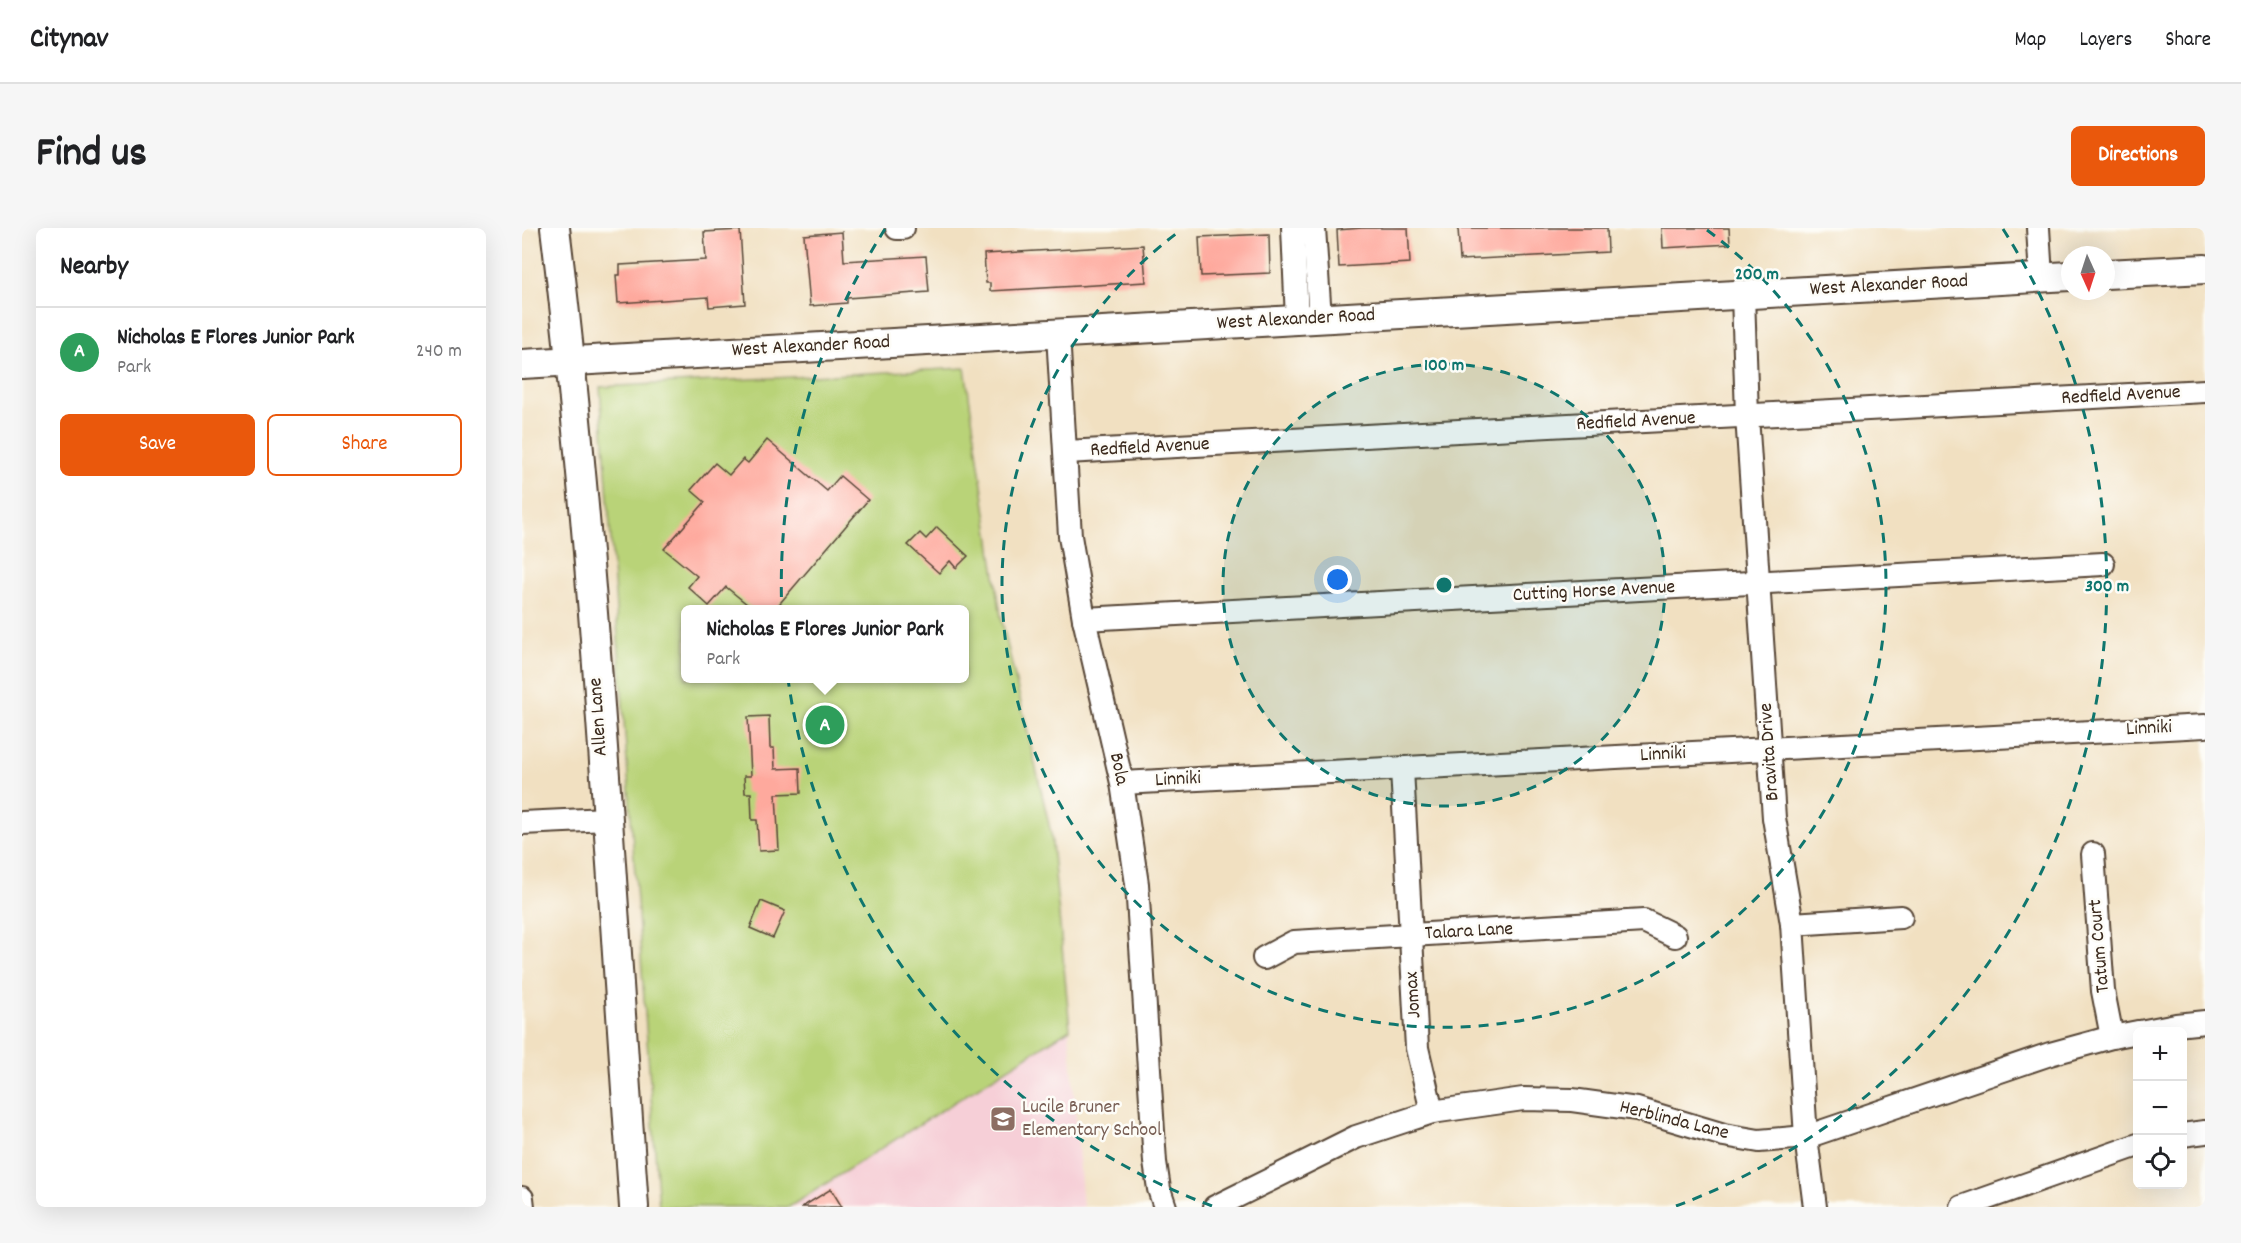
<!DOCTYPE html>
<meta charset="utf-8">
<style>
:root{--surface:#fff;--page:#f6f6f6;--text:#202124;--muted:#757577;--line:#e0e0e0;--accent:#ea580c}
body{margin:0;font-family:Dekko,sans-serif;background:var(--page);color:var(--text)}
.controls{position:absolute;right:18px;bottom:18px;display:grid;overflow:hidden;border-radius:9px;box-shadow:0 6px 24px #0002}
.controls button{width:54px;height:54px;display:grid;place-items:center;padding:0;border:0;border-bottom:2px solid var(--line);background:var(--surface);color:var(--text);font:30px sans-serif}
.compass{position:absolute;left:1539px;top:18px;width:54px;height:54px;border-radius:50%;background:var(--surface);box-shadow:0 6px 24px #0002;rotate:177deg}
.you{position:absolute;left:816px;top:352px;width:21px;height:21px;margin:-15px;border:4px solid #fff;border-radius:50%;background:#1a73e8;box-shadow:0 0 0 9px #1a73e833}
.badge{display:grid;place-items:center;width:39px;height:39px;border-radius:50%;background:var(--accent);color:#fff;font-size:20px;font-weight:700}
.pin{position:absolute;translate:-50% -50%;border:3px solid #fff;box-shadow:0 2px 6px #0006}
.popup{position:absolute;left:159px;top:377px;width:288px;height:78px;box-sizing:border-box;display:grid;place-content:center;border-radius:9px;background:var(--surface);filter:drop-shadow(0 2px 4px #0005);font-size:20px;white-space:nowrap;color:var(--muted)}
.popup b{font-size:22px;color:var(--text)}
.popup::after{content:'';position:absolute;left:50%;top:100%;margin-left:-12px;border:12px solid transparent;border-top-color:var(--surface)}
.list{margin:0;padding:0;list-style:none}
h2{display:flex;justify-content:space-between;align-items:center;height:78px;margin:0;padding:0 24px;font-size:26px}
h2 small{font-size:20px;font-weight:400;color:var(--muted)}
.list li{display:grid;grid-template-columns:39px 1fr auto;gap:18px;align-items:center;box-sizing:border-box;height:90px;padding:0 24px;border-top:2px solid var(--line)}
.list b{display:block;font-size:22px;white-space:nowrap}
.list p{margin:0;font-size:20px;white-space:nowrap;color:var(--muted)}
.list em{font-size:20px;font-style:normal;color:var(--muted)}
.actions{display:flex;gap:12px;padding:18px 24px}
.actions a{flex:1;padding:14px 0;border:2px solid var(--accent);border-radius:9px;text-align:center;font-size:21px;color:var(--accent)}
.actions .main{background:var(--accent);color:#fff}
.icon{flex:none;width:33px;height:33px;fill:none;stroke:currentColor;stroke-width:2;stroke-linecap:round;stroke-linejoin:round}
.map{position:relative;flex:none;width:1683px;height:979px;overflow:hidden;border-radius:9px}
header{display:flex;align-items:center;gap:36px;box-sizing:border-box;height:84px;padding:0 30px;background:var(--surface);border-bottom:2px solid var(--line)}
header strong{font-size:28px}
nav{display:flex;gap:33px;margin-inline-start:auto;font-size:21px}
.intro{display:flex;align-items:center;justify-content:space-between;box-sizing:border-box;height:144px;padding:0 36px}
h1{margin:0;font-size:42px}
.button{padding:15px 27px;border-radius:9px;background:var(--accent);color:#fff;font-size:21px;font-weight:700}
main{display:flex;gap:36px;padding:0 36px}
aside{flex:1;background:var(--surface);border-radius:9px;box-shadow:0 6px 24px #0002}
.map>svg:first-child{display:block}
.built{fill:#f6cfd7}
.green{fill:#b9d378;stroke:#7a7e4b;stroke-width:1.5;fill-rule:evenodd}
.building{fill:#fea99d}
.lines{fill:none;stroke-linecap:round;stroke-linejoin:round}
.minor-casing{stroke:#564536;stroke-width:26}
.major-casing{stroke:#564536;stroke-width:32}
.minor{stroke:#fff;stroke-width:22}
.major{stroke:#fff;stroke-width:28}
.ring{fill:none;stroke:#0f766e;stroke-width:3;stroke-dasharray:10 8}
.labels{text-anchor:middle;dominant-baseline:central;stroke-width:5;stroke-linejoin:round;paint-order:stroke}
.street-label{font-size:20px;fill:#3b2a1e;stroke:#fdfcf7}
.education-label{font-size:20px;fill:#785e54;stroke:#fdfcf7;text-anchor:start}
.centre{fill:#0f766e;stroke:#fdfcf7;stroke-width:3}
.ring-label{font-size:18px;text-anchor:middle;font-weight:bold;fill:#0f766e;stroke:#fdfcf7;stroke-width:5;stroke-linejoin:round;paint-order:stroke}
</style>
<header>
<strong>Citynav</strong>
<nav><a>Map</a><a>Layers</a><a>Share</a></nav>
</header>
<div class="intro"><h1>Find us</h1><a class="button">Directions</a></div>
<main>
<aside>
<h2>Nearby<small></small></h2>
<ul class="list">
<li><span class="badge" style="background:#2e9e5b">A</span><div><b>Nicholas E Flores Junior Park</b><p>Park</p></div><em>240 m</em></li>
</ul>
<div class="actions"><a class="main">Save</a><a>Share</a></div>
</aside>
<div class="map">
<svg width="1683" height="979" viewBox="0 0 1683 979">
<rect width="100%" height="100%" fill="#fdfcf7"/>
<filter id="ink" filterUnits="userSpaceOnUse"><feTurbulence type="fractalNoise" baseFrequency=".0167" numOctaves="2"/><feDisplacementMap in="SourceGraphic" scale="12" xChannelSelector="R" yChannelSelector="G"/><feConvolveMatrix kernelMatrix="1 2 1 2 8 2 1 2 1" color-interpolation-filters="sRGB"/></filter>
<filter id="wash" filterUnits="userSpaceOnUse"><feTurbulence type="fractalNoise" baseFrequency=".008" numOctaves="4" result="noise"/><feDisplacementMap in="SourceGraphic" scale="24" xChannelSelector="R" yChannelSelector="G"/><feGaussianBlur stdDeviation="1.35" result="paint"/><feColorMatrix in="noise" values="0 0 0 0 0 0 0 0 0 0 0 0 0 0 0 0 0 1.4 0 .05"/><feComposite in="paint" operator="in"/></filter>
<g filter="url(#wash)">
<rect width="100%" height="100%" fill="#f1e0c1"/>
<path class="built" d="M547,802L561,979H269Z"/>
<path class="green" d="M443,140L479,389L529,605L548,801L267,979H137L78,159ZM164,382H442V450H164Z"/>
<g id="blocks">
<g class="building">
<path d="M840,0H886L888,35L817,39L815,2Z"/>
<path d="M936,0H1085L1086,24L938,32Z"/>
<path d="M1140,0H1207L1208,16L1141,20Z"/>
<path d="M218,2L223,76L187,79L186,69L96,75L94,47H98V37L184,32L182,4Z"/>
<path d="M320,4L322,33L404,28L407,64L325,70V75L288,78L282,7Z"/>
<path d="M747,6L748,45L679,48L677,9Z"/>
<path d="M621,17L624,54L468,63V55H464L462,26Z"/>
<path d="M245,212L305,263L318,248L346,272L253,381H231L204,359L187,378L166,359L175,348L142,321L183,274L169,262L193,235L207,247L221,231L226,235Z"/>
<path d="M415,299L446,328L434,340L428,333L417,345L386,317L398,305L404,311Z"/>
<path d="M247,488L248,520H252L253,541L278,540L279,565L254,566L257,622L237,623L235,592H230L229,565H223L222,548H229L226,489Z"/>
<path d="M239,673L263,683L251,710L228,700Z"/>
<path d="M309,961L320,979H280Z"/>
</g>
</g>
</g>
<g filter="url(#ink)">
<use href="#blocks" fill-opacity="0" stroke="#564536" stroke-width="1.5"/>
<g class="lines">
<defs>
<g id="minor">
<path d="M375,0H381"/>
<path d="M771,0L775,92"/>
<path d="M792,0L798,90"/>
<path d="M1516,0L1519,49"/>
<path d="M1221,67L1225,188L1252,590L1270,696L1284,909L1293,979"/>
<path d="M536,106L548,308L562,391L600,555L615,656L633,934L637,961L643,979"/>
<path d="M544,224L1683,163"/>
<path d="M562,391L1581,336"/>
<path d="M880,541L895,820L910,884"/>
<path d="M600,555L1683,498"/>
<path d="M0,595L85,591"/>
<path d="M1571,626L1581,763L1590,809"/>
<path d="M1270,696L1379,689"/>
<path d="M742,730L772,714L1122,693L1153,708"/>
<path d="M1618,804L1654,797L1683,794"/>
<path d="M1660,907L1683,904"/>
<path d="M0,970L1,979"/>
<path d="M693,979L834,909L910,884L1001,871L1050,872L1115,881L1202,907L1237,913L1284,909L1528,826L1590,809L1616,804"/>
<path d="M1440,979L1616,917"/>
</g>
<g id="major">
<path d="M33,0C73,325 89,653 112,979"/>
<path d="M1584,46L1683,41"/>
<path d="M0,136L1548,48"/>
</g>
</defs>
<use href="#minor" class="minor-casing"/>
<use href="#major" class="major-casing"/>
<use href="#minor" class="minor"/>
<use href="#major" class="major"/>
</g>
</g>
<circle cx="922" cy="357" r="221" fill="#0f766e" fill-opacity=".12"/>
<g class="ring">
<circle cx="922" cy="357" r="221"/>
<path d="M1185 2A442 442 0 1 1 659 2"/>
<path d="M690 978A663 663 0 0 1 363 1M1481 1A663 663 0 0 1 1154 978"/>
</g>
<defs>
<symbol id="school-square" viewBox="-11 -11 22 22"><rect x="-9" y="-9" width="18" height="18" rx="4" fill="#8d6e63" stroke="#fdfcf7"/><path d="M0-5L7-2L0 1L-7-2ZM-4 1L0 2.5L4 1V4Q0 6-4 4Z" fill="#fff"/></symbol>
</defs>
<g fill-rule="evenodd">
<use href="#school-square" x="466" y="876" width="30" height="30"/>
</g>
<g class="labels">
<g class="street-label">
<text transform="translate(1367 58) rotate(-3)">West Alexander Road</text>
<text transform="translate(774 92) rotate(-3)">West Alexander Road</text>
<text transform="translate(289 119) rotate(-3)">West Alexander Road</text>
<text transform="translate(1599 168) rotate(-3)">Redfield Avenue</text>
<text transform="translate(1114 194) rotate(-3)">Redfield Avenue</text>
<text transform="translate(628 220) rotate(-3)">Redfield Avenue</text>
<text transform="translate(1072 364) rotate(-3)">Cutting Horse Avenue</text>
<text transform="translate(77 489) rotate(-94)">Allen Lane</text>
<text transform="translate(1627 501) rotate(-3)">Linniki</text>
<text transform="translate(1248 524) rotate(-94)">Bravita Drive</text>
<text transform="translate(1141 527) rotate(-3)">Linniki</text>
<text transform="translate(596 541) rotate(78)">Bola</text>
<text transform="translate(656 552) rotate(-3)">Linniki</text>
<text transform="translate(947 704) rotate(-3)">Talara Lane</text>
<text transform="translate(1578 718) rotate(-95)">Tatum Court</text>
<text transform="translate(892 767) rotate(-94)">Jomax</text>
<text transform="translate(1152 893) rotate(14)">Herblinda Lane</text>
</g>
<g class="education-label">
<text x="500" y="880">Lucile Bruner<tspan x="500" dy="23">Elementary School</tspan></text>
</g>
</g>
<circle cx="922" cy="357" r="9" class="centre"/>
<g class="ring-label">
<text x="1235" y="51">200 m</text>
<text x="922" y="142">100 m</text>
<text x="1585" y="363">300 m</text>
</g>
</svg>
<div class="controls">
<button>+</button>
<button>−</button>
<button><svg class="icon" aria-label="locate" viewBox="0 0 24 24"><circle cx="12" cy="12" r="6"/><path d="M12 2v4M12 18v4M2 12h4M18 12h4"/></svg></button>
</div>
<svg class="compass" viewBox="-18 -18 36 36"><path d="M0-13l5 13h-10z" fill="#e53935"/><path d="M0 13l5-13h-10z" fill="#757577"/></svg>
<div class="you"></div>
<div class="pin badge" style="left:303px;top:497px;background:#2e9e5b">A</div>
<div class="popup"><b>Nicholas E Flores Junior Park</b>Park</div>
</div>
</main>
